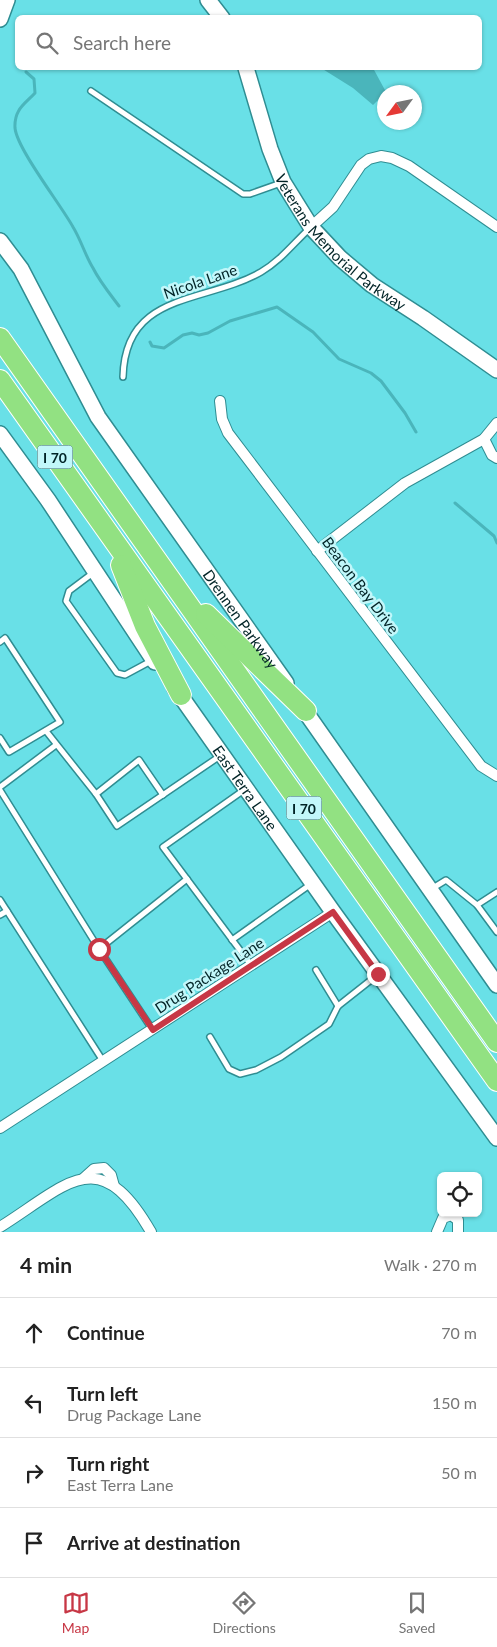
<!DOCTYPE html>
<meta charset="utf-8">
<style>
:root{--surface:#fff;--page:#f2f2f2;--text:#222;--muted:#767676;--line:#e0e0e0;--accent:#c73745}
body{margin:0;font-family:Lato,sans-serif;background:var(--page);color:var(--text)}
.controls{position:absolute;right:15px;bottom:15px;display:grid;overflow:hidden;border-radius:8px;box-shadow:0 1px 4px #0004}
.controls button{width:45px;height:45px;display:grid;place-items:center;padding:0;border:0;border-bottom:1px solid var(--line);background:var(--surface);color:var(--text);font:25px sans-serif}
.compass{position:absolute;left:377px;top:85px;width:45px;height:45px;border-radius:50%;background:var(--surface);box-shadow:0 1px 4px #0004;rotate:237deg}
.stop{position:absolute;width:15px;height:15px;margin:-11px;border:4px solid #c73745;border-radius:50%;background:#fff}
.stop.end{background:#c73745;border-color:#fff;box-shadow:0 1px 5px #0008}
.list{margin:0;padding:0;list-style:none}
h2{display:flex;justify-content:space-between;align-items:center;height:65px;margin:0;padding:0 20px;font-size:21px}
h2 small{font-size:16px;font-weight:400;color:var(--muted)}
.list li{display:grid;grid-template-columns:32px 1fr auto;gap:15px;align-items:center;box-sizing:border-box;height:70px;padding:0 20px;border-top:1px solid var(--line)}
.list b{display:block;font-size:19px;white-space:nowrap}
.list p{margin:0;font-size:16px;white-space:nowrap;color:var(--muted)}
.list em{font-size:16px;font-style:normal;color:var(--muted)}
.icon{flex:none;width:28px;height:28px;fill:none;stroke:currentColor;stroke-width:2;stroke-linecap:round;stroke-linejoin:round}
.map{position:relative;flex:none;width:497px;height:1232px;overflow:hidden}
.search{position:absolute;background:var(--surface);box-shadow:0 1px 4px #0004;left:15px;right:15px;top:15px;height:55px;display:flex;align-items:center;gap:12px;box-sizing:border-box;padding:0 18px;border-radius:8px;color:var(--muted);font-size:19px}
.sheet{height:345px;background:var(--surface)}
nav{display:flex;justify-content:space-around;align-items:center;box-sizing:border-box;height:70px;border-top:1px solid var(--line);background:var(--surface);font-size:14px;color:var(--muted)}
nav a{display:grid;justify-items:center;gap:2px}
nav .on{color:var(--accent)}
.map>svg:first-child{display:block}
.water{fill:#4ab5bb}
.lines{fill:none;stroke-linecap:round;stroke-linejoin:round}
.stream{stroke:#4ab5bb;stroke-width:3}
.lane-casing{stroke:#2f8d92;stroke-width:8}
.street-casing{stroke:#2f8d92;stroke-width:12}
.secondary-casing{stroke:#2f8d92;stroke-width:18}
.highway-casing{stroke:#fff;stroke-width:22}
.lane{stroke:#fff;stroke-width:5}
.street{stroke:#fff;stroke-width:10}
.secondary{stroke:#fff;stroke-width:15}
.highway{stroke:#92e182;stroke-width:20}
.route{stroke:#c73745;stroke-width:6}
.labels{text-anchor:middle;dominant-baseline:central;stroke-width:5;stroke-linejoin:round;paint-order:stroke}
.shield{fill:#c2f7fa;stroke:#3a6366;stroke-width:1}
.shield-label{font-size:14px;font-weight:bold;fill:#002326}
.street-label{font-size:15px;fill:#002326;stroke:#c2f7fa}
</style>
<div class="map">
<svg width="497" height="1232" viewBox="0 0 497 1232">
<rect width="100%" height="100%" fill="#69e0e7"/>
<path class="water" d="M321,68H373L386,92L373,105L353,88Z"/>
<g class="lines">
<g class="stream">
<path d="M26,72L34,79L35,93C25,104 14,109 15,128C17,149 61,205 73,227C81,240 85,255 93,268C100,282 110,294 119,306"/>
<path d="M150,342L152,346L164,348L183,335L192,333L199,335L208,333L230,321L277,307L313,332L339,359L371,373L381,381L405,413L416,432"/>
<path d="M455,503L494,536L497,543"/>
</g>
<defs>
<g id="lane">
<path d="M91,91L243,194H250L281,183"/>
<path d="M123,377C125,291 205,304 261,272C280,261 293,244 309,229"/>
<path d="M93,573L69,591L66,601L117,673L125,675L151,661"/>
<path d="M0,642L5,638L60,722L9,752L0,738"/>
<path d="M46,731L96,794L117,826L220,756"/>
<path d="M0,787L56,745"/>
<path d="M0,790L99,949"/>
<path d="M244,790L163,847L251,965"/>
<path d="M96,794L139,760L163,795"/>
<path d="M433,888L446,880L477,905L497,932"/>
<path d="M0,900L103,1061"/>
<path d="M477,905L497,892"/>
<path d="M0,915L7,911"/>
<path d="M232,940L311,884"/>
<path d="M316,970L338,1006"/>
<path d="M152,1029L99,949L187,879"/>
<path d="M210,1037L229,1069L240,1074L256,1070L281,1057L329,1024L338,1006L376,976"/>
</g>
<g id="street">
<path d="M311,227L333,207L361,165L369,159L381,156L392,158L409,166L497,227"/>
<path d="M220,401L222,419L228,433L481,766L497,776"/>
<path d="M484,439L492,455L497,458"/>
<path d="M317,551L405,483L484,439L497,423"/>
<path d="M0,1128L333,912"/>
<path d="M84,1178L94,1169L104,1168L111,1175L114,1186"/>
<path d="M0,1227C67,1185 99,1141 151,1232"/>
<path d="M437,1232L443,1218L451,1215L458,1220V1232"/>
</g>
<g id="secondary">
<path d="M208,0L222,18"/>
<path d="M0,19L7,0"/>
<path id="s1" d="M246,68L270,149L283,182L311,227L340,258L372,285L423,318L497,370"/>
<path id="s2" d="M0,241L21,269L98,417L286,683"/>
<path d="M0,434L48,500L155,662"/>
<path id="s3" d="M175,688L333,912L497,1138"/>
<path d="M300,704L497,985"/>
</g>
<g id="highway">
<path d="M0,338L497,1042"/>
<path d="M0,380L497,1081"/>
<path d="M121,565L145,626L181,695"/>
<path d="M206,614L306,711"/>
</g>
</defs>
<use href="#lane" class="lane-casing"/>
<use href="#street" class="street-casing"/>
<use href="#secondary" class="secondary-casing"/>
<use href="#highway" class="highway-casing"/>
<use href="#lane" class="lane"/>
<use href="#street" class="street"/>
<use href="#secondary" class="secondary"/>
<use href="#highway" class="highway"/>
</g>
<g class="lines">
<path class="route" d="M99,949L153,1030L333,912L378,974"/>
</g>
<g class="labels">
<g class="shield">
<rect x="37.5" y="445.5" width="35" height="23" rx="4"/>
<rect x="286.5" y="796.5" width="35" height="23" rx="4"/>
</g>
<g class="shield-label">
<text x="55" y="457">I 70</text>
<text x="304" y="808">I 70</text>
</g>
<g class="street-label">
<text stroke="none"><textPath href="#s1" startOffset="204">Veterans Memorial Parkway</textPath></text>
<text transform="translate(200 281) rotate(-19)">Nicola Lane</text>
<text transform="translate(361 585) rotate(53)">Beacon Bay Drive</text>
<text stroke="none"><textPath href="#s2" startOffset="449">Drennen Parkway</textPath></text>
<text stroke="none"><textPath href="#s3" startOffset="122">East Terra Lane</textPath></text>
<text transform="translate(209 975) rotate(-33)">Drug Package Lane</text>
</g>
</g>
</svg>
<div class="controls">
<button><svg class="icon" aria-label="locate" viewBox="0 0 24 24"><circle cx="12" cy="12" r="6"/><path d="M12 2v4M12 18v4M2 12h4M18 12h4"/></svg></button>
</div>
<svg class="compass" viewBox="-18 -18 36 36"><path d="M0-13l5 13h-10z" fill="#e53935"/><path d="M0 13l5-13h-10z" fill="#767676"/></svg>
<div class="stop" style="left:99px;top:949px"></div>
<div class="stop end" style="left:378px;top:974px"></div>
<div class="search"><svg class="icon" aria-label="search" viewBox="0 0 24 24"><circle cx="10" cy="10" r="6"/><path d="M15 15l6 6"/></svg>Search here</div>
</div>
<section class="sheet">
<h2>4 min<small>Walk · 270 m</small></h2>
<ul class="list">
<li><svg class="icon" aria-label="ahead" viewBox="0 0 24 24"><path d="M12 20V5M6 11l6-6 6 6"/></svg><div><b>Continue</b></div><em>70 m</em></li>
<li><svg class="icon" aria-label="left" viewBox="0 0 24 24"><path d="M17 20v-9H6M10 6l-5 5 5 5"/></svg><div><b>Turn left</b><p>Drug Package Lane</p></div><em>150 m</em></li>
<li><svg class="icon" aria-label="right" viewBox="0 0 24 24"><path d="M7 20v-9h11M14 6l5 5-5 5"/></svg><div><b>Turn right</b><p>East Terra Lane</p></div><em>50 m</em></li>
<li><svg class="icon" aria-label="arrive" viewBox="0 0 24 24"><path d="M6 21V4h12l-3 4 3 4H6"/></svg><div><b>Arrive at destination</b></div></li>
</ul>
</section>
<nav>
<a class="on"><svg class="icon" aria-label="map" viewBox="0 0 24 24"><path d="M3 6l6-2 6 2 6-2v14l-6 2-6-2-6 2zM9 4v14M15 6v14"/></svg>Map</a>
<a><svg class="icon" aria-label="directions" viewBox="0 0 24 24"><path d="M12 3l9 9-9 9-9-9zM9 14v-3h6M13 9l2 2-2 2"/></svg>Directions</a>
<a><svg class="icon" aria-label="saved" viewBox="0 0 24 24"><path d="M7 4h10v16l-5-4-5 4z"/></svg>Saved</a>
</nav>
